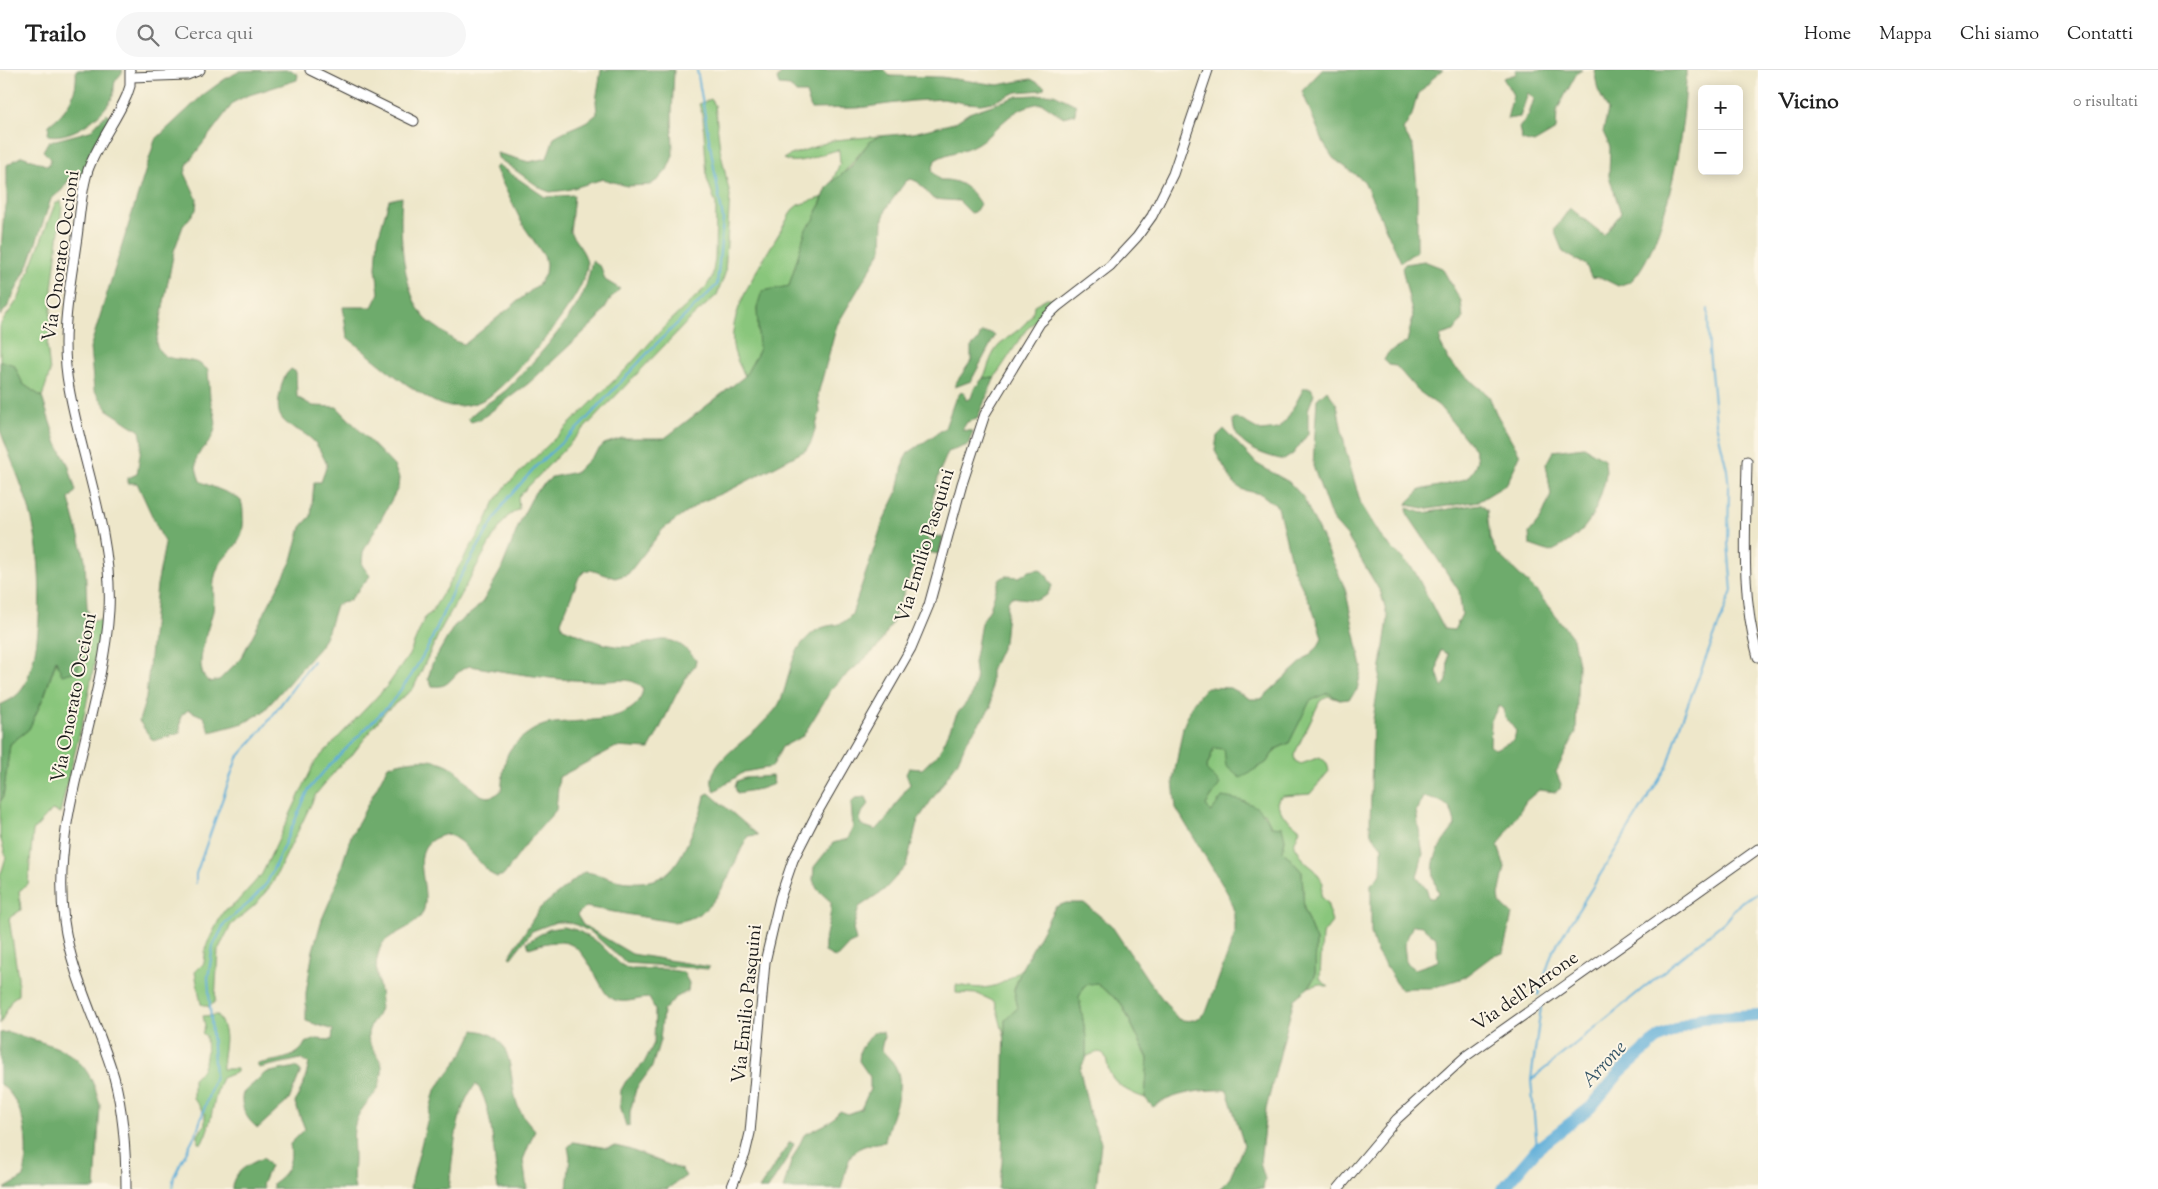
<!DOCTYPE html>
<html lang="it">
<meta charset="utf-8">
<style>
:root{--surface:#fff;--page:#f6f6f6;--text:#222;--muted:#767676;--line:#e0e0e0}
body{margin:0;font-family:"Sorts Mill Goudy",serif;background:var(--page);color:var(--text)}
.controls{position:absolute;right:15px;top:15px;display:grid;overflow:hidden;border-radius:8px;box-shadow:0 2px 12px #0003}
.controls button{width:45px;height:45px;display:grid;place-items:center;padding:0;border:0;border-bottom:1px solid var(--line);background:var(--surface);color:var(--text);font:25px sans-serif}
.list{margin:0;padding:0;list-style:none}
h2{display:flex;justify-content:space-between;align-items:center;height:65px;margin:0;padding:0 20px;font-size:21px}
h2 small{font-size:16px;font-weight:400;color:var(--muted)}
.icon{flex:none;width:28px;height:28px;fill:none;stroke:currentColor;stroke-width:2;stroke-linecap:round;stroke-linejoin:round}
.map{position:relative;flex:none;width:1758px;height:1119px;overflow:hidden}
header{display:flex;align-items:center;gap:30px;box-sizing:border-box;height:70px;padding:0 25px;background:var(--surface);border-bottom:1px solid var(--line)}
header strong{font-size:24px}
nav{display:flex;gap:28px;margin-inline-start:auto;font-size:18px}
.search{width:350px;height:45px;background:var(--page);display:flex;align-items:center;gap:12px;box-sizing:border-box;padding:0 18px;border-radius:28px;color:var(--muted);font-size:19px}
main{display:flex}
aside{flex:1;background:var(--surface)}
.map>svg:first-child{display:block}
.green{fill:#89c67c;stroke:#52714c}
.forest{fill:#6eab6c;stroke:#456444;fill-rule:evenodd}
.lines{fill:none;stroke-linecap:round;stroke-linejoin:round}
.stream{stroke:#5eaed9;stroke-width:2}
.river{stroke:#5eaed9;stroke-width:12}
.minor-casing{stroke:#3c3a36;stroke-width:11}
.minor{stroke:#fff;stroke-width:9}
.labels{text-anchor:middle;dominant-baseline:central;stroke-width:4;stroke-linejoin:round;paint-order:stroke}
.street-label{font-size:19px;fill:#1c1c1c;stroke:#fcf5e5}
.water-label{font-size:20px;font-style:italic;fill:#365668;stroke:#fcf5e5}
</style>
<header>
<strong>Trailo</strong>
<div class="search"><svg class="icon" aria-label="search" viewBox="0 0 24 24"><circle cx="10" cy="10" r="6"/><path d="M15 15l6 6"/></svg>Cerca qui</div>
<nav><a>Home</a><a>Mappa</a><a>Chi siamo</a><a>Contatti</a></nav>
</header>
<main>
<div class="map">
<svg width="1758" height="1119" viewBox="0 0 1758 1119">
<rect width="100%" height="100%" fill="#fcf5e5"/>
<filter id="ink" filterUnits="userSpaceOnUse"><feTurbulence type="fractalNoise" baseFrequency=".02" numOctaves="2"/><feDisplacementMap in="SourceGraphic" scale="10" xChannelSelector="R" yChannelSelector="G"/><feConvolveMatrix kernelMatrix="1 2 1 2 8 2 1 2 1" color-interpolation-filters="sRGB"/></filter>
<filter id="wash" filterUnits="userSpaceOnUse"><feTurbulence type="fractalNoise" baseFrequency=".0096" numOctaves="4" result="noise"/><feDisplacementMap in="SourceGraphic" scale="20" xChannelSelector="R" yChannelSelector="G"/><feGaussianBlur stdDeviation="1.12" result="paint"/><feColorMatrix in="noise" values="0 0 0 0 0 0 0 0 0 0 0 0 0 0 0 0 0 1.4 0 .05"/><feComposite in="paint" operator="in"/></filter>
<g filter="url(#wash)">
<rect width="100%" height="100%" fill="#eee7ca"/>
<g class="green">
<path d="M711,29L715,35L720,79L730,125L725,204L717,225L690,249L518,427L519,439L507,447L495,464L441,559L413,619L385,642L352,685L341,694L316,724L272,814L255,835L231,855L218,880L215,932L209,937L201,934L195,902L204,893L206,876L223,842L235,834L262,804L315,692L388,615L409,585L425,547L431,543L484,455L495,431L507,415L627,298L665,256L706,217L712,207L715,189L716,134L707,109L703,47L699,34Z"/>
<path d="M879,66C859,77 852,100 832,112L840,93L839,80C821,82 800,97 783,89L788,86L834,70Z"/>
<path d="M823,127L814,150L806,159L789,216L757,237L759,281L745,306C741,298 736,289 734,281C723,239 775,176 792,140L798,135Z"/>
<path d="M61,131L62,136L52,219L50,261L47,275L50,302L42,327L23,314L14,295L0,292V255L19,228L55,134Z"/>
<path d="M1047,228L1056,229V233L1026,260L995,307L983,308C988,300 989,290 994,282C1004,265 1033,257 1034,235Z"/>
<path d="M103,550L85,641L60,743L52,740L33,761L28,814L19,821L21,840L9,848L18,907V925L12,929L0,954V807L6,787L0,767V732L3,727L10,674L29,659L45,624L57,589L77,601L90,551Z"/>
<path d="M1328,623L1340,630L1328,626L1320,631L1294,685L1295,691L1301,694L1320,687L1327,693L1329,701L1310,724L1283,726L1279,728L1277,733L1283,745L1300,759L1294,774L1305,792L1315,800L1323,813L1321,826L1327,832L1332,852L1322,865L1320,909L1329,917L1319,914L1309,917L1315,906L1316,871L1304,841L1302,802L1283,781L1285,769L1271,756L1265,743H1211L1206,735L1215,722L1206,699L1214,678L1224,679L1266,693L1276,679L1289,673L1310,630Z"/>
<path d="M1022,898L1014,920L1018,938L1005,949V969L995,932L978,924L956,923V915C987,920 998,920 1022,898Z"/>
<path d="M1096,913L1121,933L1148,989L1145,1028C1133,1024 1120,1018 1112,1007C1103,994 1112,973 1086,987V967L1079,927L1085,914Z"/>
<path d="M218,945C220,950 223,955 224,961C227,973 221,986 223,999H237V1002L222,1008C212,1029 213,1052 202,1073H198V1065L205,1054V1044L193,1028V1009C208,997 207,984 206,966L202,963L205,956L203,946Z"/>
</g>
<g class="forest">
<path d="M76,0H123C122,5 116,8 115,12C113,17 115,23 112,28C102,47 71,70 48,65L49,55C68,40 78,24 76,0Z"/>
<path d="M291,0L298,5L297,10L246,26L234,32L188,93L185,103L197,129L196,140L183,156L174,181L156,273C162,293 178,287 195,292C200,293 204,297 208,300C209,309 209,319 210,328C212,340 219,350 214,362C206,385 188,379 200,411C208,416 237,425 241,431C243,436 243,441 243,446C246,481 221,480 215,506C212,517 215,530 213,541C209,558 190,602 210,612L219,610L241,588L292,490L301,457L311,446L314,412H321L327,395C324,388 320,380 316,374C299,353 271,360 280,323C282,313 283,306 291,299L296,302L297,327L313,336L337,337L394,396L399,408L398,418L363,482L362,495L370,506L350,530L336,535L328,561L320,577L263,642L244,653L210,662L204,647L188,640L181,646L180,663L153,671L139,651L146,628L157,515L165,474L137,413H128V408L137,404L142,371L140,361L109,341L94,320L90,278L155,70L203,25L225,9L240,1Z"/>
<path d="M601,0H674L672,44L673,86L667,100L659,109L650,115L627,116L603,109L567,120L550,122L542,119L498,88L497,83L529,92L547,88L554,67C568,58 585,55 597,44L596,31Z"/>
<path d="M784,0H884L890,6L941,7L998,15L1031,9L1045,17L1042,20L1017,22L992,32L981,34L964,33L943,29L912,31L858,38L811,39L806,23H796L790,16L779,15L777,9Z"/>
<path d="M1322,0H1443L1432,9L1417,26L1412,45L1403,60L1413,77L1417,116V181L1401,192L1364,111L1333,88L1324,74L1302,21Z"/>
<path d="M1515,0H1582L1577,3L1557,40L1556,60L1534,73L1522,70L1519,58L1529,44L1534,29L1528,23L1520,47L1507,49L1513,25L1503,8L1516,4Z"/>
<path d="M1594,0H1686C1687,49 1667,175 1632,210C1629,213 1622,214 1618,216L1602,208L1591,207L1586,195L1563,182L1554,160L1570,138L1604,165L1621,143L1609,106L1610,77L1603,62L1608,40L1598,20Z"/>
<path d="M1054,24L1076,35L1075,44L1063,47L1042,33C1009,37 1002,58 978,73C964,82 948,82 935,90L932,101L940,110C960,109 970,118 980,134L975,142L971,143L959,131L933,129L918,112L911,109L906,111L887,137L883,149L882,179L837,255L818,324L820,342L811,373L806,380L732,419L701,432L663,459L628,504L615,508L591,500L585,501L579,507L561,552L563,558C579,564 598,574 615,576C651,582 665,551 696,590L695,595C675,620 665,652 649,679L616,677L559,707L556,740L527,773L504,805L497,807L491,804L461,772L449,764C402,772 431,812 424,839C420,856 395,861 384,872C381,874 379,881 378,885C372,903 384,921 380,938C378,948 368,955 368,965C368,980 385,987 382,1003C379,1024 374,1023 363,1038C350,1055 354,1070 354,1089C354,1100 352,1108 355,1119H273V1113C288,1103 293,1092 290,1074L305,1059L295,1033L305,1010L309,993L301,989L259,998L257,994C273,990 298,990 305,973L316,969L332,970L333,960L306,951V923L313,880L322,849L334,821L351,766L388,696C405,690 430,686 448,695C467,704 478,741 501,721C503,708 503,687 512,677C520,668 536,656 548,654C574,649 639,656 643,619C632,605 616,612 600,611C557,611 512,603 470,596C450,602 453,619 432,616L428,609L432,594L454,556L475,540L483,531L501,500L522,447L535,422L552,407L576,402L604,374L622,368H665L745,306L759,281L757,237L762,221L789,216L806,159L814,150L827,118L832,112L850,98L869,72L879,66L913,63L954,53L969,43L1018,26Z"/>
<path d="M107,43L110,46L80,107L70,108L62,120L51,129L29,193L8,236L0,246V193L4,142L7,134V95L22,86L48,96L51,89L43,81L48,72L90,61Z"/>
<path d="M498,95L545,127L574,125L570,162C576,173 587,183 587,195C586,227 514,309 487,328C475,335 460,337 447,336C426,334 365,282 347,267L343,237H372L379,223L376,198L378,168L389,130L402,127C399,160 402,224 426,249C431,254 437,257 442,261C449,267 456,273 465,274L539,214L545,204L546,194L544,186L523,155L495,98Z"/>
<path d="M592,191L601,197L605,210L620,219L611,228L598,249L529,313L481,349L471,352L468,349C478,337 493,331 505,321C529,298 565,257 581,228C587,217 589,203 592,191Z"/>
<path d="M1424,191L1442,198L1461,231L1463,248L1454,261L1441,265L1440,273L1451,294L1489,326L1496,343L1520,385L1507,414L1479,431L1429,439L1407,435L1408,432L1420,420L1457,412L1467,408L1474,399L1477,390L1475,380L1439,336L1417,320L1396,296L1389,295L1384,290L1388,283L1407,272L1413,246L1402,198L1405,194Z"/>
<path d="M981,263H991L995,266L971,311L955,317V314L971,291V277L978,270Z"/>
<path d="M2,291L14,295L23,314L42,327L57,374L68,394L76,421L69,429L85,489L87,537L90,551L77,601L62,605L56,590L45,624L29,659L10,674L3,727L0,732V635C11,630 20,625 25,614C43,578 42,504 35,464C29,428 12,393 0,360C0,353 0,304 0,292Z"/>
<path d="M995,307L977,349L967,352L962,360L973,361L968,375L948,382L940,401L932,431L940,437L928,468L931,472L935,466L943,467L939,484L920,481L892,553L878,577L833,617L803,666L782,677L772,697L744,702L715,721C699,699 744,672 758,658C765,650 776,641 780,632C789,612 789,588 804,571C808,567 814,561 819,559C834,552 840,559 852,544L883,452L898,421L904,390L908,383L945,358L954,332L961,322L964,323L966,330L971,328L974,319L983,308Z"/>
<path d="M1304,318H1311L1314,324L1308,340V364L1293,384L1284,390C1263,385 1232,376 1233,349L1237,348L1261,361L1278,359L1287,349Z"/>
<path d="M1327,320L1337,335L1346,382L1361,434L1382,468L1414,500L1444,559L1454,560L1462,544L1459,521L1408,445L1407,438L1423,443L1480,434L1487,440L1490,469L1497,483L1537,522L1573,568L1578,594L1576,662L1556,702L1561,714L1560,719L1556,722L1539,720L1526,731L1498,776L1505,797L1499,825L1500,833L1512,844L1503,883L1491,887L1463,908L1432,918H1411L1401,920L1376,881L1371,863V814L1381,804L1382,777L1371,764L1370,755L1373,650L1388,549L1381,523L1347,466L1332,449L1313,396L1317,329ZM1440,580L1448,584L1447,611L1442,617L1437,602ZM1499,636L1503,639L1505,647L1516,661L1514,670L1495,679L1490,676L1491,650ZM1423,727C1442,729 1454,736 1455,756C1437,778 1426,795 1439,823L1433,828H1429L1427,820L1417,807L1423,784L1416,741ZM1413,855L1422,856L1436,868L1438,891L1415,899L1406,892L1404,875Z"/>
<path d="M1224,359L1257,394L1289,412L1303,427L1345,518L1362,597L1357,620L1349,629L1340,630L1328,623L1310,631L1289,673L1276,679L1266,693L1240,708L1226,696L1224,679L1214,678L1206,699L1220,714L1206,735L1211,742L1222,727C1246,731 1260,733 1271,756L1282,757L1285,769L1283,781L1302,802L1304,841L1316,871L1315,906L1309,917L1294,929L1266,1039L1260,1093L1265,1109L1263,1119H1219L1229,1109L1244,1075L1227,1020C1203,1019 1174,1023 1153,1037L1145,1028L1148,988L1121,933L1096,913L1085,915L1079,927L1086,967V987L1080,1000L1090,1045L1101,1072L1096,1119H998L1002,1093L1005,949L1018,938L1014,920L1022,898L1055,837L1066,833H1084L1111,855L1148,910L1178,949C1191,952 1198,951 1207,940L1235,864V844L1228,824L1176,738L1173,711L1183,657L1193,633L1206,617L1230,618L1250,629H1261L1318,577L1322,567L1311,535L1293,499L1278,437L1261,424L1243,420L1234,414L1215,381L1217,366Z"/>
<path d="M1584,377L1604,389C1608,403 1605,412 1600,427C1592,454 1576,470 1550,482L1530,475L1529,463L1541,448L1551,425L1546,394L1553,381Z"/>
<path d="M1040,499L1047,506L1052,516L1047,525L1037,530L1011,527L1008,532L1004,572L991,600V637L966,672L958,691L918,750L906,796L884,820L859,837L853,859L856,871L849,874L836,888L825,882C823,865 832,849 831,832L817,819L813,810L814,797L833,773L848,769L853,757L851,734L855,728L866,727L869,734L860,745L861,755L876,760C890,747 898,729 910,714L906,704L909,698L922,699L939,683L957,644L971,627L976,610L974,593L981,553L990,539L999,510L1005,506L1019,507L1029,501Z"/>
<path d="M772,706L774,714L760,719L737,723L735,717L737,711L745,708Z"/>
<path d="M709,723L758,765L748,766C729,800 719,850 672,852L585,837L577,845L583,855L632,884L710,897L708,899L626,893L592,863L577,855L565,852H556L532,861L511,888L509,887L540,838L584,802C600,803 614,812 630,812C668,814 677,796 691,765C697,751 703,739 705,725Z"/>
<path d="M563,857L577,860L599,873L620,894L629,899H664L683,902L689,913L688,921L675,928L663,941L660,970L652,997L636,1019L630,1042V1055L626,1056L620,1035L621,1020L626,1011L644,993L654,973L655,939L649,928C637,928 626,934 615,930C607,927 604,921 600,913C579,876 574,863 529,878L527,872L549,859Z"/>
<path d="M474,960C521,965 505,1011 520,1041C524,1048 530,1054 535,1060L523,1090L527,1119H498C494,1093 493,1032 476,1014C455,1037 453,1088 449,1119H410L435,1020L463,983Z"/>
<path d="M8,962C57,978 86,977 100,1035L95,1119H4L24,1107C29,1077 27,1033 0,1014V963Z"/>
<path d="M874,962H883L884,967L881,979C886,986 892,989 896,998C907,1019 888,1050 885,1072C847,1076 850,1086 841,1119H783L791,1092L804,1065L828,1053L840,1041L848,1044L861,1039L870,1019V1007L859,991L860,980Z"/>
<path d="M296,997L301,1001L289,1030L258,1058C247,1051 239,1035 243,1023L265,1003Z"/>
<path d="M573,1072L607,1078L615,1076L628,1079L682,1100L686,1106L667,1119H567L570,1087L568,1077Z"/>
<path d="M790,1072L794,1074L789,1086L768,1119H759Z"/>
<path d="M263,1088L270,1096L262,1115L264,1119H232C232,1102 249,1094 263,1088Z"/>
</g>
<g class="lines">
<g class="stream">
<path d="M196,813V804L237,688L261,661L313,591"/>
<path d="M1538,925L1553,881L1668,695L1681,652L1732,521L1728,473L1729,418L1727,400L1716,353L1709,281L1708,239"/>
<path d="M1531,1010L1724,852L1741,832L1758,823"/>
<path d="M1537,1079L1531,1010L1541,937"/>
<path d="M172,1119L174,1106L197,1061L215,1006L208,908L213,876L225,853L249,833L267,813L309,719L326,699L390,634L411,606L429,575L454,518L504,433L536,396L581,355L654,276L717,215L723,149L697,0"/>
</g>
<path class="river" d="M1503,1119L1537,1079L1591,1037L1621,1001L1658,968L1701,948L1758,945"/>
</g>
</g>
<g filter="url(#ink)">
<g class="lines">
<defs>
<g id="minor">
<path d="M310,0L414,51"/>
<path d="M131,7L187,5L200,0"/>
<path d="M1747,391C1746,457 1740,523 1758,587"/>
<path d="M126,1119C126,1081 124,1044 114,1007C99,956 71,905 64,851C50,746 103,643 109,540C113,465 82,391 69,318C59,267 70,218 77,167C80,145 81,121 88,100C98,73 116,51 127,25L130,16V0"/>
<path d="M731,1119L745,1084L750,1063L765,892L780,828L793,790L817,743L911,578L929,535L962,414L985,344L1040,253L1057,237L1110,196L1137,167L1152,146L1173,104L1208,0"/>
<path d="M1338,1119L1397,1049L1466,986L1758,779"/>
</g>
</defs>
<use href="#minor" class="minor-casing"/>
<use href="#minor" class="minor"/>
</g>
</g>
<g class="labels">
<g class="street-label">
<text transform="translate(62 186) rotate(-82)">Via Onorato Occioni</text>
<text transform="translate(926 476) rotate(-73)">Via Emilio Pasquini</text>
<text transform="translate(75 628) rotate(-79)">Via Onorato Occioni</text>
<text transform="translate(1526 922) rotate(-35)">Via dell'Arrone</text>
<text transform="translate(748 934) rotate(-84)">Via Emilio Pasquini</text>
</g>
<g class="water-label">
<text transform="translate(1605 995) rotate(-47)">Arrone</text>
</g>
</g>
</svg>
<div class="controls">
<button>+</button>
<button>−</button>
</div>
</div>
<aside>
<h2>Vicino<small>0 risultati</small></h2>
<ul class="list">
</ul>
</aside>
</main>
